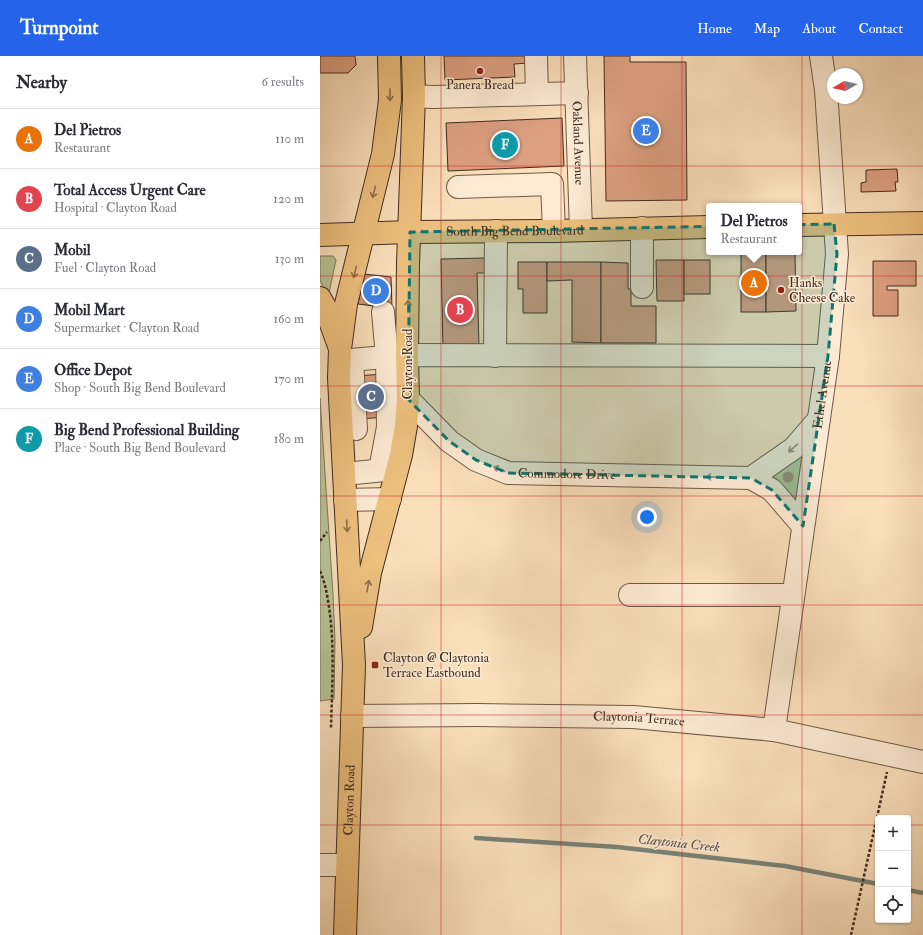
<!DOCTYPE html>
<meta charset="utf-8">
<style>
:root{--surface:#fff;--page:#f2f2f3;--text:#2b2b33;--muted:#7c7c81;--line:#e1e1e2;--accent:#2563eb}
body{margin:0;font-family:"IM FELL Double Pica",serif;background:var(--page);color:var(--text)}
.controls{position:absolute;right:12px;bottom:12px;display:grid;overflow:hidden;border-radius:4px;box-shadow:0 1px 3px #0004}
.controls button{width:36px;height:36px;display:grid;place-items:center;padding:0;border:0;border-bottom:1px solid var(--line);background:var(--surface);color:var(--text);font:20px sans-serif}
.compass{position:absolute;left:507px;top:12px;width:36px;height:36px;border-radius:50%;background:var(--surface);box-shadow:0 1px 3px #0004;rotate:261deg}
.you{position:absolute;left:327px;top:461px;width:14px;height:14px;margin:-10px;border:3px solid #fff;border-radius:50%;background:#1a73e8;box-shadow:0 0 0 6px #1a73e833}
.badge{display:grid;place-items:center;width:26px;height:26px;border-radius:50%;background:var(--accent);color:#fff;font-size:13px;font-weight:700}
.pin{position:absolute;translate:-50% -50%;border:2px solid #fff;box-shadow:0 1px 4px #0006}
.popup{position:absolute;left:386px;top:147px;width:96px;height:52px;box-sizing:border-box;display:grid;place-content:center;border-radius:4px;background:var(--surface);filter:drop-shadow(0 1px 3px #0005);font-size:13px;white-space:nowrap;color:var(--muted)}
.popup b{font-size:15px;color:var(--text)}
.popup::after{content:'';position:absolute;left:50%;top:100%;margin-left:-8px;border:8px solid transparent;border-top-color:var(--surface)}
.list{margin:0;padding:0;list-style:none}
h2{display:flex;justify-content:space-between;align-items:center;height:52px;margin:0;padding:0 16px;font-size:17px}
h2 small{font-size:13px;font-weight:400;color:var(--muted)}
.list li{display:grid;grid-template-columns:26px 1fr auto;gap:12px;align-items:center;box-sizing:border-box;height:60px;padding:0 16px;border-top:1px solid var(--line)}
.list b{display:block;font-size:15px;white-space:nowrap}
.list p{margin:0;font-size:13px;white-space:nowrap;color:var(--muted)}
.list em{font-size:13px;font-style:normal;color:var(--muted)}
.icon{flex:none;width:22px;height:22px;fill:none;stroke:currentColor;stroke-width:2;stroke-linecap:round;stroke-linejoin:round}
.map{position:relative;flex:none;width:603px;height:879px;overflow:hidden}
header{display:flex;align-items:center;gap:24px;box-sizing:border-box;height:56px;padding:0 20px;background:var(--accent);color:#fff}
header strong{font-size:19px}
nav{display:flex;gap:22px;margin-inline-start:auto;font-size:14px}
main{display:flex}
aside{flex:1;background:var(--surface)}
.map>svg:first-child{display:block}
.green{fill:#b8c394;stroke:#7d785a}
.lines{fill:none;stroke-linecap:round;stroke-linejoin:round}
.stream{stroke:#798277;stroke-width:4.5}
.building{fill:#dc9f80;stroke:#422c1f}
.minor-casing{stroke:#705946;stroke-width:24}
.major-casing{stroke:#422c1f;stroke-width:24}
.path{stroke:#422c1f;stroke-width:2.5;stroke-dasharray:3 2;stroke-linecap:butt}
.minor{stroke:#fcead3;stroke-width:22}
.major{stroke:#edc07e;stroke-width:22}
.tree{fill:#a28d72}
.oneway{stroke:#8f6f4a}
.oneway2{stroke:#9f8b79}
.marked{fill:#0f766e;fill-opacity:0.2;stroke:#0f766e;stroke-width:3;stroke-dasharray:8 5;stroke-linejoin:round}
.grid{fill:none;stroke:#d62828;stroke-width:1;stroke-opacity:0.55}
.poi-dot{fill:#8f2418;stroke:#fcead3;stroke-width:1.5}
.labels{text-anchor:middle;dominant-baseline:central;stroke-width:3;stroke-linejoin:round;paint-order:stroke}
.poi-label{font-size:13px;fill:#422c1f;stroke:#fcead3;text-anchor:start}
.street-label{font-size:13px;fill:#422c1f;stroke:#fcead3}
.water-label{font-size:14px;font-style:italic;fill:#595044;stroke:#fcead3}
</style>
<header>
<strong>Turnpoint</strong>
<nav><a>Home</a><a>Map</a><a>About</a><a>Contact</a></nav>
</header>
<main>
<aside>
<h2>Nearby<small>6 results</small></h2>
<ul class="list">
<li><span class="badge" style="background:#e8710a">A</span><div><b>Del Pietros</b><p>Restaurant</p></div><em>110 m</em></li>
<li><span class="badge" style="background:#e0444e">B</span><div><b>Total Access Urgent Care</b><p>Hospital · Clayton Road</p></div><em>120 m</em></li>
<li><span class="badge" style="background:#5c6f8a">C</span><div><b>Mobil</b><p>Fuel · Clayton Road</p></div><em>130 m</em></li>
<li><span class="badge" style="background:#3f7fe0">D</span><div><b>Mobil Mart</b><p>Supermarket · Clayton Road</p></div><em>160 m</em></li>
<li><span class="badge" style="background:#3f7fe0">E</span><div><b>Office Depot</b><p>Shop · South Big Bend Boulevard</p></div><em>170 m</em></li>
<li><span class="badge" style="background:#0f9aa8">F</span><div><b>Big Bend Professional Building</b><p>Place · South Big Bend Boulevard</p></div><em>180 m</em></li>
</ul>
</aside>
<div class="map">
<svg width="603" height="879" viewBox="0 0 603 879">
<rect width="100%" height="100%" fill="#fadfbb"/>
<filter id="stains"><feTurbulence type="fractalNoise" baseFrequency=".005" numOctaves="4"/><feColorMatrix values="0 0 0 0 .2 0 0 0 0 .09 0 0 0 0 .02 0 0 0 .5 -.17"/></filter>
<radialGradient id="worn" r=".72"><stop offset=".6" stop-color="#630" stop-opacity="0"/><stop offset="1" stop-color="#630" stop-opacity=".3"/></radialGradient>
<g class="green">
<path d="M0,200H13L16,204L8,241L0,224Z"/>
<path d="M0,342L13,538L15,584L14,643L0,645Z"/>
<path d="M481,399L483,400L478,440L473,443L454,424L452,421V418Z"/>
</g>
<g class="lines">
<g class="stream">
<path d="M156,782L297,791L465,810L558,828"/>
<path d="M588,834L603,837"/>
</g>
</g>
<g class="building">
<path d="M0,0H35L36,9L28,17H0Z"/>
<path d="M124,0H208V7L194,8L195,21L125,24Z"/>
<path d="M284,0H310V6H366L367,144L286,145Z"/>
<path d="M242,62L244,110L128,115L126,67Z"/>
<path d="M577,113L578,126H575L576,135L541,136V127L546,126V114Z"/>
<rect x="421" y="198" width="25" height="58"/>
<path d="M446,198H475L476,255L446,256Z"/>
<path d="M165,202L166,217H157L159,291L123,292L121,203Z"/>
<path d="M336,204H364V245H337Z"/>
<rect x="364" y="204" width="26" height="34"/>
<path d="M553,205H596V230H567V234H578V260H553Z"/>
<path d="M198,206H227V257H203V233H198Z"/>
<path d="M227,206H281V287L252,286V224L227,225Z"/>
<path d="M281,206L308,207V233H311V250H336V287H281Z"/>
<path d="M44,218L71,221L72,252L38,248Z"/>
<path d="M64,318L67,361L38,363L35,320Z"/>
</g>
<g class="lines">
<defs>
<g id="minor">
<path d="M216,0L217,38"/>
<path id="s1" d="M255,0L261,174"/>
<path d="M94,40L113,41L257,37"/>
<path d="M138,131L232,128L234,175"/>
<path d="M322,172V231"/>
<path d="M175,300L176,175"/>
<path d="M32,304L36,373"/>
<path d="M20,305L87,299L508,300"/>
<path id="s2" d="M88,343L129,385L156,404L188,417L431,422L452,434L483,470"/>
<path d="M60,414L68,371L67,301L63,256"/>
<path d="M24,418L75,413"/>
<path d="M431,422L474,392L499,363"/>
<path d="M25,444L70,443"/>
<path d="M310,539H473"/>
<path id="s3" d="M32,660L157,659L313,661L454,674L603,706"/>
<path id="s4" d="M454,674L508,300L517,198L506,34L501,0"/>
<path d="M0,809H27"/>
</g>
<g id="major">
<path d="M479,169L603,167"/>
<path id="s5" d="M0,179L90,176L234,175L389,171"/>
<path d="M0,242L5,251L19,290"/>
<path d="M41,571L50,517L81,399L86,370L88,343L87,299L88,207L94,40L93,0"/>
<path id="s6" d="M25,879L34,609L19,322L20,293L26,248L63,98L70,44L69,0"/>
</g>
</defs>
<use href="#minor" class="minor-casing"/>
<use href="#major" class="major-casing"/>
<g class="path">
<path d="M0,485L7,476"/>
<path d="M0,515C5,526 7,538 9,551C15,591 12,631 11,672"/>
<path d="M531,879L567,716"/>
</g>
<use href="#minor" class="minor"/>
<use href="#major" class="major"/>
</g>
<circle class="tree" cx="468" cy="421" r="5.5"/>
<defs><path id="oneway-shaft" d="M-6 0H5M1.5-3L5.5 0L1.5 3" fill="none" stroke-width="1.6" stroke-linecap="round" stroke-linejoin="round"/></defs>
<g class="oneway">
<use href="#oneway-shaft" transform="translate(70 39) rotate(90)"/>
<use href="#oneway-shaft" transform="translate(54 136) rotate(104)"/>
<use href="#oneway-shaft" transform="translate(35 216) rotate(104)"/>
<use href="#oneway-shaft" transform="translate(88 250) rotate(-89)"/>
<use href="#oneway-shaft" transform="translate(27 470) rotate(87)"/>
<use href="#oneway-shaft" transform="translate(48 530) rotate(-80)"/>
</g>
<g class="oneway2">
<use href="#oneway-shaft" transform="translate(473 392) rotate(139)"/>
<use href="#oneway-shaft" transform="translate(179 413) rotate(-157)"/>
<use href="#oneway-shaft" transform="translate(392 421) rotate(-179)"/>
</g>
<path class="marked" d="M514,168L517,198L508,300L483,470L452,434L431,422L188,417L156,404L129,385L88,343L90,176Z"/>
<path class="grid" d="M121,0V879M241,0V879M362,0V879M482,0V879M0,110H603M0,220H603M0,330H603M0,440H603M0,549H603M0,659H603M0,769H558M588,769H603"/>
<g class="poi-dot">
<circle cx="160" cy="15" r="4"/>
<circle cx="461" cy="234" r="4"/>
<rect x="51" y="605" width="8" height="8" rx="2"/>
</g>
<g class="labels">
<g class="poi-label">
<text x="160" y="29" text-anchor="middle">Panera Bread</text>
<text x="469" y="227">Hanks<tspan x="469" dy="15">Cheese Cake</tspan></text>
<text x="63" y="602">Clayton @ Claytonia<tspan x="63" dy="15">Terrace Eastbound</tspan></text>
</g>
<g class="street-label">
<text stroke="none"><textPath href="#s1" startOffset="87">Oakland Avenue</textPath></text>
<text stroke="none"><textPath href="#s5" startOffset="195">South Big Bend Boulevard</textPath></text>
<text transform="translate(88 308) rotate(-90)">Clayton Road</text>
<text stroke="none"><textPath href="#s4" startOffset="339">Ethel Avenue</textPath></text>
<text stroke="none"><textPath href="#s2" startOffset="185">Commodore Drive</textPath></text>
<text stroke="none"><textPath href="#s3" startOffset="287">Claytonia Terrace</textPath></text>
<text stroke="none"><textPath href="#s6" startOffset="135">Clayton Road</textPath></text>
</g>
<g class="water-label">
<text transform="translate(359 787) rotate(6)">Claytonia Creek</text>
</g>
</g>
<rect width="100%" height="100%" filter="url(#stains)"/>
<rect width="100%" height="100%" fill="url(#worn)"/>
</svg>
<div class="controls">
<button>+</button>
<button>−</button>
<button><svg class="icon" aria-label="locate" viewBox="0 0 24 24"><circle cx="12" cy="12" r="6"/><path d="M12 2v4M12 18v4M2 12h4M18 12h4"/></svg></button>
</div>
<svg class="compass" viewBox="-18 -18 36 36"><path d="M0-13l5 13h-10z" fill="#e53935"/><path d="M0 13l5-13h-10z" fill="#7c7c81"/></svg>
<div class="you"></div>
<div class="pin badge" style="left:434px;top:227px;background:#e8710a">A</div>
<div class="popup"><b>Del Pietros</b>Restaurant</div>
<div class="pin badge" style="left:140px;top:254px;background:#e0444e">B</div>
<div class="pin badge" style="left:51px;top:341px;background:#5c6f8a">C</div>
<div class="pin badge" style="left:56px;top:235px;background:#3f7fe0">D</div>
<div class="pin badge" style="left:326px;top:75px;background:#3f7fe0">E</div>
<div class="pin badge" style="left:185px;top:89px;background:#0f9aa8">F</div>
</div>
</main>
